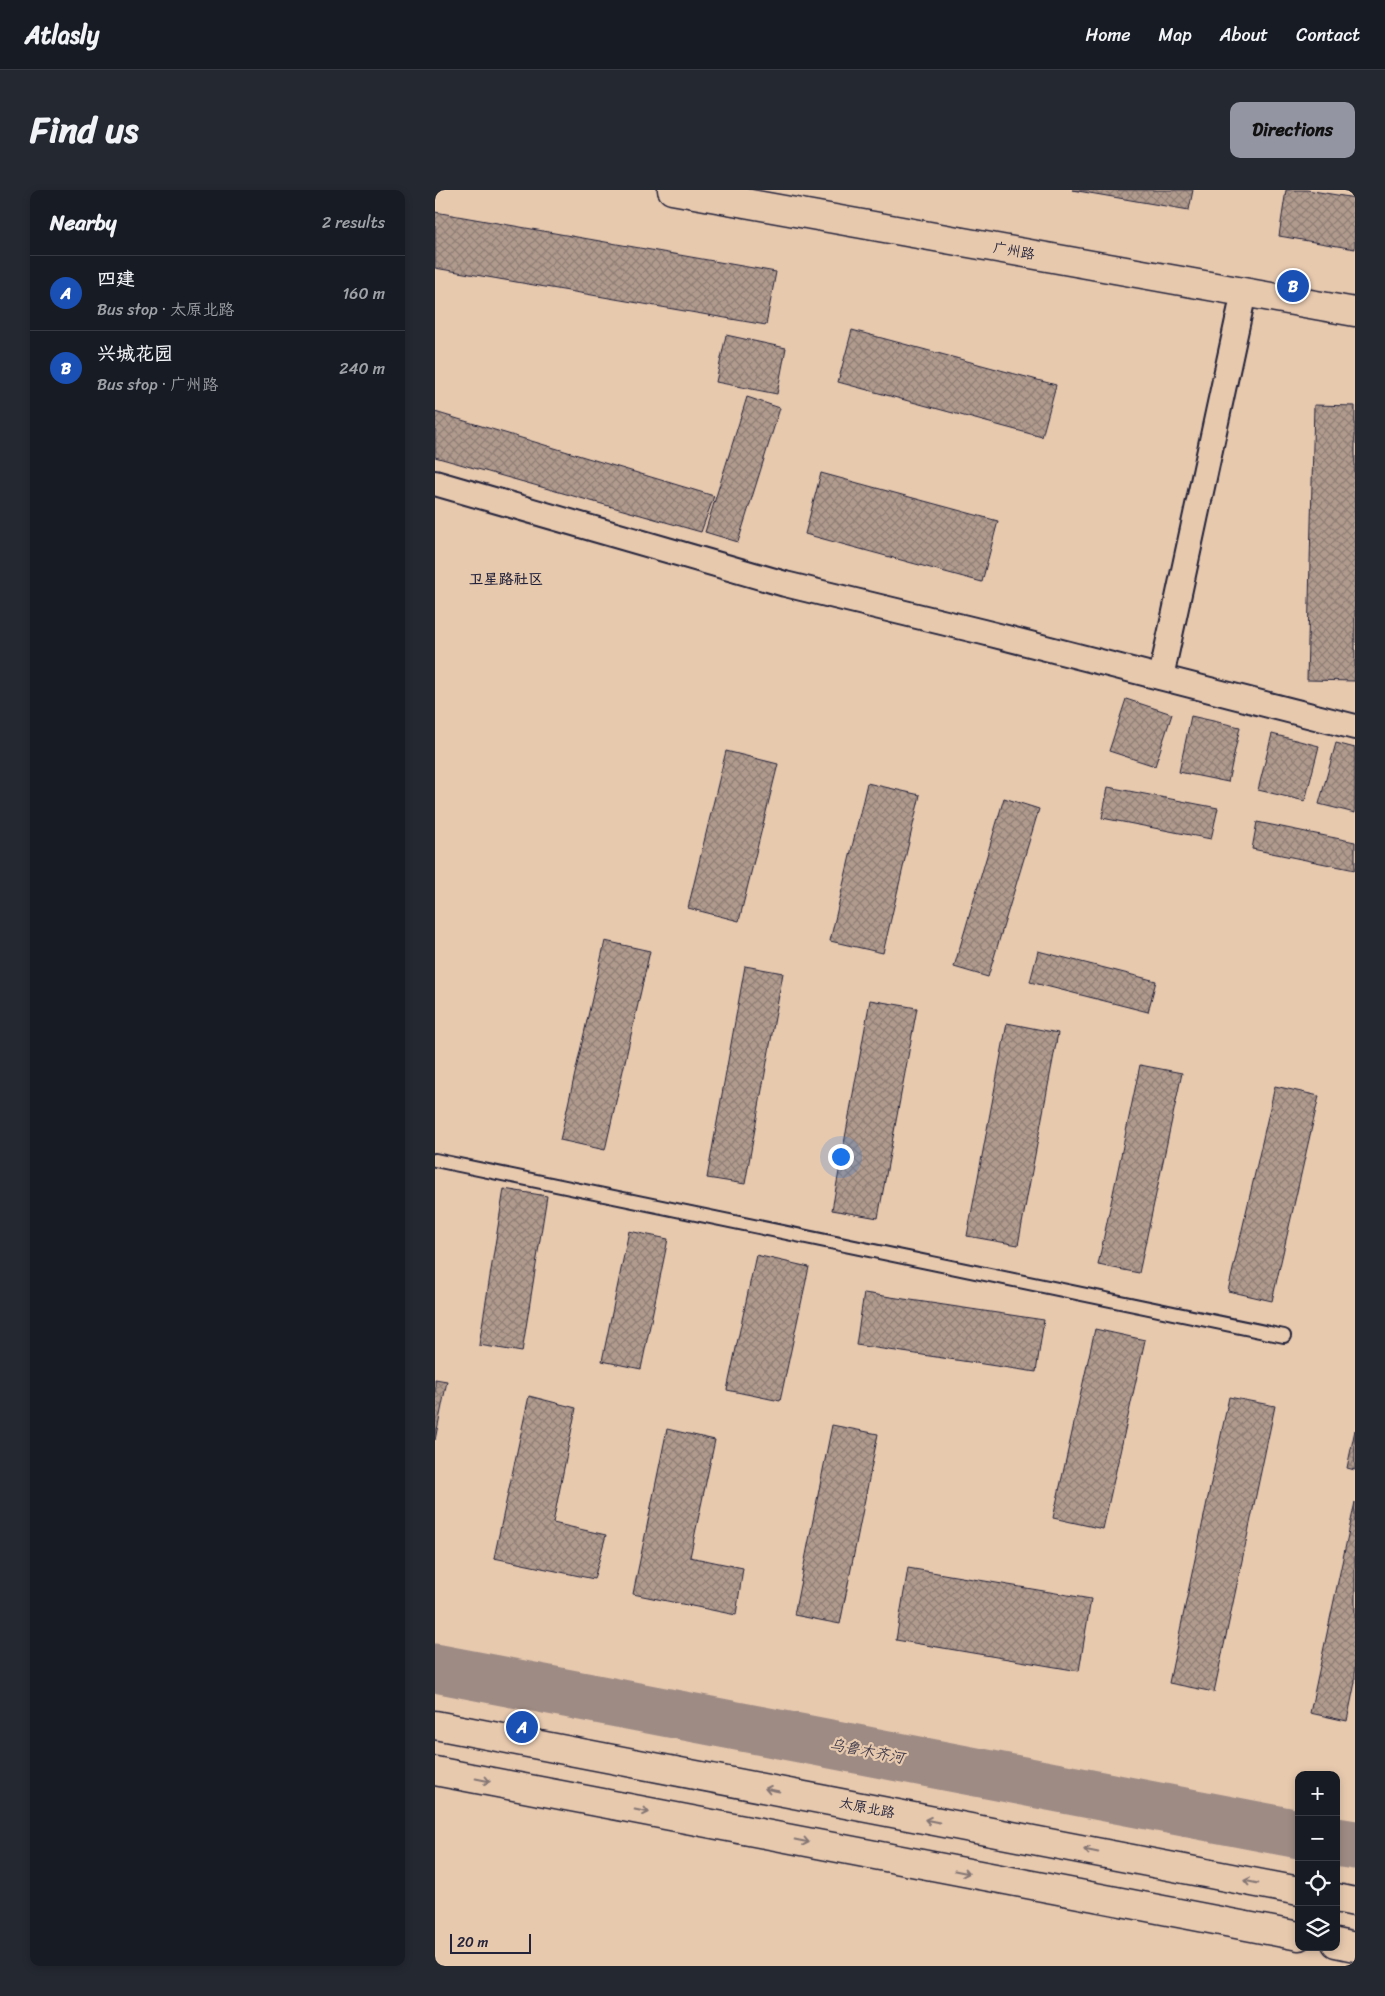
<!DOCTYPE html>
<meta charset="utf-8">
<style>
:root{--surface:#171b24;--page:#242831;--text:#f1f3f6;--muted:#9ea1a6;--line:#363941;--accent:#9495a2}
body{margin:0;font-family:Sriracha,"LXGW WenKai TC",sans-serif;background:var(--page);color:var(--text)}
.controls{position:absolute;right:15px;bottom:15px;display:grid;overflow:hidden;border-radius:10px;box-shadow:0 2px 8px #0003}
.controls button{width:45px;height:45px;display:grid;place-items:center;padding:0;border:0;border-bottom:1px solid var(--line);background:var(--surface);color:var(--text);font:25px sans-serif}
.scale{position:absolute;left:15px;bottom:12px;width:81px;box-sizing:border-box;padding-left:5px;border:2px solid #22223b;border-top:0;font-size:14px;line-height:18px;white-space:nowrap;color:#22223b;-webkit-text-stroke:4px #e7c9ae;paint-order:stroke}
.you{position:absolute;left:405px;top:966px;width:18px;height:18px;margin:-12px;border:4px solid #fff;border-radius:50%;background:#1a73e8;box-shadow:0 0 0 8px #1a73e833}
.badge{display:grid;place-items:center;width:32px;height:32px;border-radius:50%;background:var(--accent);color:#fff;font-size:16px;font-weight:700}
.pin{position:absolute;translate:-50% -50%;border:2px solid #fff;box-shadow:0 1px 5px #0006}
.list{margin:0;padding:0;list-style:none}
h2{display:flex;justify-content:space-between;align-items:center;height:65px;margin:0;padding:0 20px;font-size:21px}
h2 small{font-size:16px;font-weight:400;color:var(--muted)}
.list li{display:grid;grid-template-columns:32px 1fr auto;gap:15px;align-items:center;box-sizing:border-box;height:75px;padding:0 20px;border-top:1px solid var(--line)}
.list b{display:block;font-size:19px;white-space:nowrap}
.list p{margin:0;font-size:16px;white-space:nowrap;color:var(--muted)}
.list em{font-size:16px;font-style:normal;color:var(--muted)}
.icon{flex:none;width:28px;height:28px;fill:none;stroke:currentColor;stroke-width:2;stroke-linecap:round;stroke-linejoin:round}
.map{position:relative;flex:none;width:920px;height:1776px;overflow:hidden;border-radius:10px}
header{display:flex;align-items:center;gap:30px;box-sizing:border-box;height:70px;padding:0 25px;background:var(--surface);border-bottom:1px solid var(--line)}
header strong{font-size:24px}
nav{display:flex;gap:28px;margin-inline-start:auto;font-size:18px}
.intro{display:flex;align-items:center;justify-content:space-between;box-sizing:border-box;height:120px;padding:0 30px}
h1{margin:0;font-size:35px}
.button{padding:12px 22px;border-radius:10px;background:var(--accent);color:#111;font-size:18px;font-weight:700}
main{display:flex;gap:30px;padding:0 30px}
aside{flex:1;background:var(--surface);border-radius:10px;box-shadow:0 2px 8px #0003}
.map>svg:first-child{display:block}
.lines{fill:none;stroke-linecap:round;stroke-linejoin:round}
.river{stroke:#9e8b84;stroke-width:49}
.building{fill:url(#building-cross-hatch);stroke:#22223b}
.lane-casing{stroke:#22223b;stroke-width:16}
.street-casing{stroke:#22223b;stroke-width:28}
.secondary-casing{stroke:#22223b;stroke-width:31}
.lane{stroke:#e7c9ae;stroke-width:12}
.street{stroke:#e7c9ae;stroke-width:24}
.secondary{stroke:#e7c9ae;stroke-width:28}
.oneway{stroke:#847674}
.labels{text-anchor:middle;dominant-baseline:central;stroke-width:4.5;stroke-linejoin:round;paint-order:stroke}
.street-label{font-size:14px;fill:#22223b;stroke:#e7c9ae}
.neighbourhood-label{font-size:15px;font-weight:bold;fill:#22223b;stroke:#e7c9ae}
.water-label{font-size:15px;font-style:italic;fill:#413c4d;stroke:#e7c9ae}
</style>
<header>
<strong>Atlasly</strong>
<nav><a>Home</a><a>Map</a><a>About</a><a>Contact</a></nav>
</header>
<div class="intro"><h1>Find us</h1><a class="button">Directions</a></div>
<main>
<aside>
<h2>Nearby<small>2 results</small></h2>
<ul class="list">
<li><span class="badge" style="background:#1a4fb4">A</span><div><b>四建</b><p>Bus stop · 太原北路</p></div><em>160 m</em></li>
<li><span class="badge" style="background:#1a4fb4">B</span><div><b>兴城花园</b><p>Bus stop · 广州路</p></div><em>240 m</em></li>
</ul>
</aside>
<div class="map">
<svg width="920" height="1776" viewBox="0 0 920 1776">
<defs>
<pattern id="building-cross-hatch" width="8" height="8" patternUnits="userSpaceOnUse" patternTransform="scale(1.25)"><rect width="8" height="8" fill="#b19b8e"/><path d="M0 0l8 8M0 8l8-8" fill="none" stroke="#907e75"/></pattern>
</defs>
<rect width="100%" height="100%" fill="#e7c9ae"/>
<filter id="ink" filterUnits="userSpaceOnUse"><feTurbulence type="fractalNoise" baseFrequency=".02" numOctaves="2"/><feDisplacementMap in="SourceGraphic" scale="10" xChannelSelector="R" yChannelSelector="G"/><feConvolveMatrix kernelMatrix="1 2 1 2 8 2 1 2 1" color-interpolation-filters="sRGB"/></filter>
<g filter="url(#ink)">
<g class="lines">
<g class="river">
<path d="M0,1478L864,1644"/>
<path d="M901,1652L920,1655"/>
</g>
</g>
<g class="building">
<path d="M637,0H758L754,20Z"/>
<path d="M851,0H872L920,8V59L844,46Z"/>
<path d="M0,22L341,82L331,135L0,78Z"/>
<path d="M417,140L621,195L607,247L403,192Z"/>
<path d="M291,145L351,158L342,204L281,192Z"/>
<path d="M312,207L345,218L303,352L270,342Z"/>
<path d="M879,215L920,216V491L872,490Z"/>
<path d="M0,222L279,306L266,342L0,267Z"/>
<path d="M386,283L563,331L547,392L370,344Z"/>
<path d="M691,509L737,524L720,576L674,561Z"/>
<path d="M756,526L805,537L793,592L744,582Z"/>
<path d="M837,544L884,556L870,611L823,600Z"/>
<path d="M901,553L920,558V623L884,614Z"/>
<path d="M291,561L343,574L304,731L253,718Z"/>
<path d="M432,593L485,605L448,763L395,751Z"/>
<path d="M673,597L783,618L776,649L667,628Z"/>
<path d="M569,608L604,619L553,787L519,777Z"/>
<path d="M822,632L920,652V680L817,659Z"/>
<path d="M170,751L215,761L170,960L125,950Z"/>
<path d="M603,761L721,791L713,822L595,792Z"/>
<path d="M310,776L348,783L310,994L272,988Z"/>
<path d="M435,810L482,818L443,1028L397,1020Z"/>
<path d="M572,833L623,843L583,1055L532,1046Z"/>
<path d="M705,875L747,883L704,1083L663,1075Z"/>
<path d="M840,896L884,906L837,1111L793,1101Z"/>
<path d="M69,999L112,1006L87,1162L44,1155Z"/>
<path d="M194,1041L233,1049L206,1179L167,1171Z"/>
<path d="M321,1065L374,1077L345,1211L292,1200Z"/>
<path d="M429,1103L609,1130L601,1182L421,1155Z"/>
<path d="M660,1139L710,1150L668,1339L618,1328Z"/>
<path d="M0,1189L12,1191L0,1250Z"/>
<path d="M94,1206L141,1218L118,1333L171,1345L159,1389L59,1368Z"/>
<path d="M794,1207L840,1216L779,1502L734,1493Z"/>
<path d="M397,1235L443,1244L405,1434L359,1425Z"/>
<path d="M232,1239L280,1250L255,1367L308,1378L301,1425L198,1404Z"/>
<path d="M920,1240V1280L912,1278Z"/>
<path d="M920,1312V1492L912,1531L875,1523Z"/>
<path d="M473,1378L656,1409L644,1481L461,1450Z"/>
</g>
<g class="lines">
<defs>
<path id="lane" d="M0,970L849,1146"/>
<g id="street">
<path d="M0,293L350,394L548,442L920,537"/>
<path d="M726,487L809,102"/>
</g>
<g id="secondary">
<path d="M237,0L920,122"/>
<path d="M0,1535L864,1701"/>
<path d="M0,1581L864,1746"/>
<path d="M901,1708L920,1712"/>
<path d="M901,1753L920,1757"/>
</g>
</defs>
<use href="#lane" class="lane-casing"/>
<use href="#street" class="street-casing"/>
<use href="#secondary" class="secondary-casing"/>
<use href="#lane" class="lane"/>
<use href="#street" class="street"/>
<use href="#secondary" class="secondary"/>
</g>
<defs><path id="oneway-shaft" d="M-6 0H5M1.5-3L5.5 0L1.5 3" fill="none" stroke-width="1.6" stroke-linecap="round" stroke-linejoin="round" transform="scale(1.25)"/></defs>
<g class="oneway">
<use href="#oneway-shaft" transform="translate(48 1590) rotate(11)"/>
<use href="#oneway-shaft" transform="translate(337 1600) rotate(-169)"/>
<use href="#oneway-shaft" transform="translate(207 1621) rotate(11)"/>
<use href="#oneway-shaft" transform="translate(497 1631) rotate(-169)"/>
<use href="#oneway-shaft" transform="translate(367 1651) rotate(11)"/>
<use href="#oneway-shaft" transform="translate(656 1661) rotate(-169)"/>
<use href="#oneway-shaft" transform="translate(527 1682) rotate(11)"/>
<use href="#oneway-shaft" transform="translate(816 1692) rotate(-169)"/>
</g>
</g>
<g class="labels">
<g class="street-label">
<text transform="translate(579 61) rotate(10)">广州路</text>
<text transform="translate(432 1618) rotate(11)">太原北路</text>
</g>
<g class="neighbourhood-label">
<text x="71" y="389">卫星路社区</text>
</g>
<g class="water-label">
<text transform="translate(432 1561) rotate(11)">乌鲁木齐河</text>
</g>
</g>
</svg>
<div class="controls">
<button>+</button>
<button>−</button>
<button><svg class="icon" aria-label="locate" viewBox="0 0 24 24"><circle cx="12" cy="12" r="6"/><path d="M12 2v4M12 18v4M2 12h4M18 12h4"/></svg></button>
<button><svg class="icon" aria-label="layers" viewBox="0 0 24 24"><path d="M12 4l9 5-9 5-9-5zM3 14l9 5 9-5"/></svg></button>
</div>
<div class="scale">20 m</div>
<div class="you"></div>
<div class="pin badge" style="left:87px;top:1537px;background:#1a4fb4">A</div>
<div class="pin badge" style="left:858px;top:96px;background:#1a4fb4">B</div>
</div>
</main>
